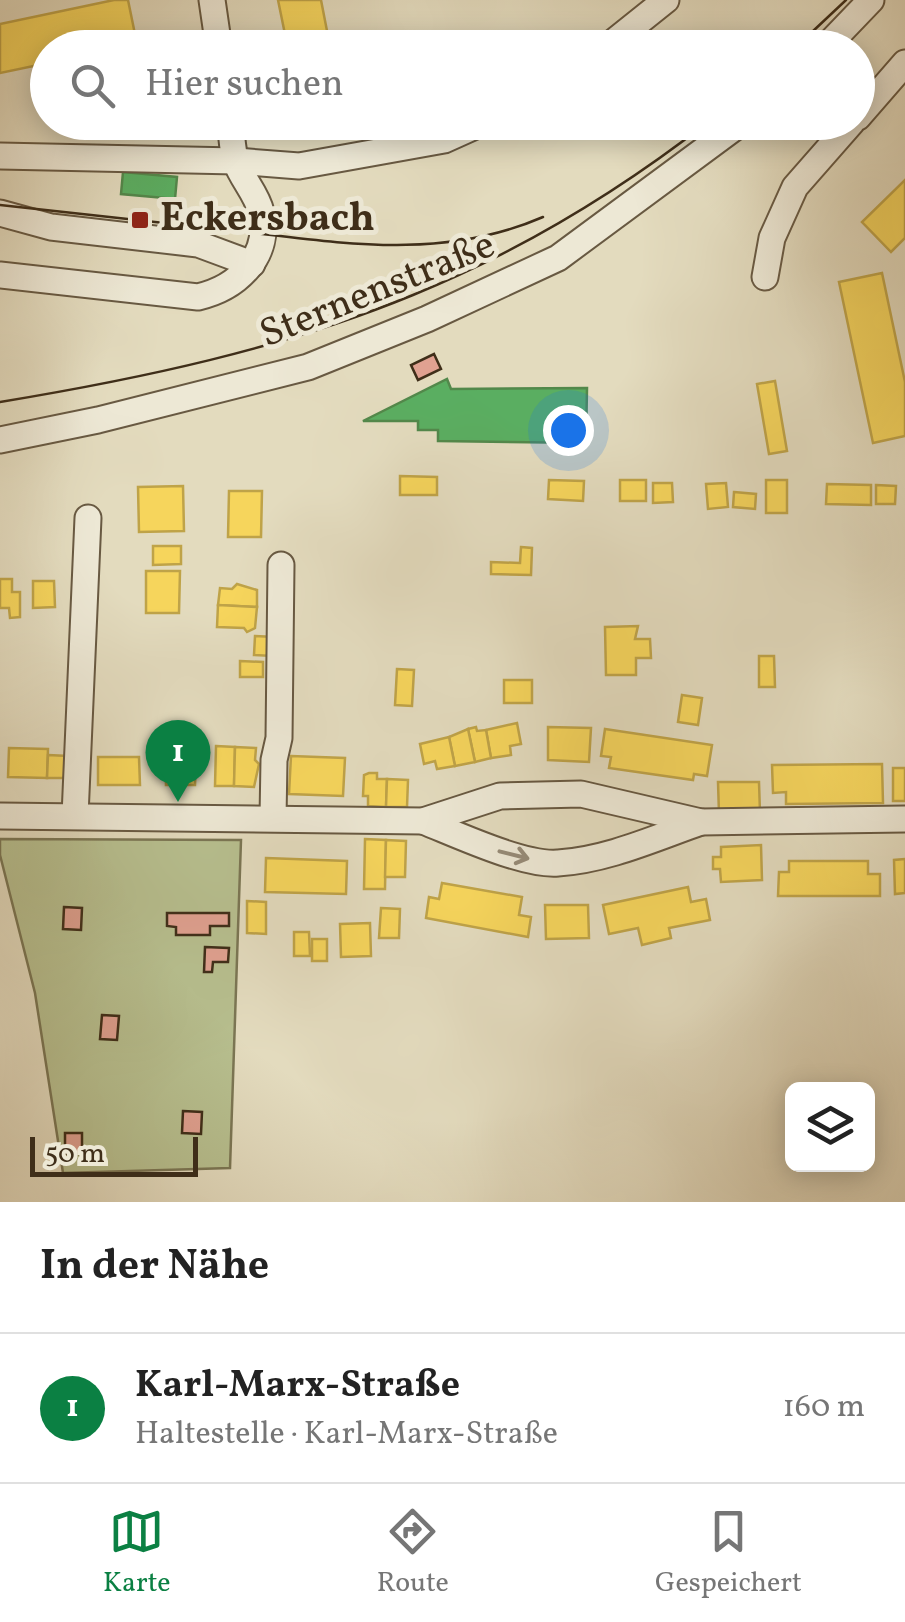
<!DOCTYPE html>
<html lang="de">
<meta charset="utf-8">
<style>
:root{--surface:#fff;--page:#f2f2f2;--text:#222;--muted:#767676;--line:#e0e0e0;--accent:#0b8043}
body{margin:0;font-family:Vollkorn,serif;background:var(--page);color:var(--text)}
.controls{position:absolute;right:30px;bottom:30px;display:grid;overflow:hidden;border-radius:15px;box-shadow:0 5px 25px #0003}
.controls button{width:90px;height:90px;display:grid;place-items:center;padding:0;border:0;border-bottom:2px solid var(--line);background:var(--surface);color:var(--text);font:50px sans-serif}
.scale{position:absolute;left:30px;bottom:25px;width:168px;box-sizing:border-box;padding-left:10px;border:5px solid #3f2e19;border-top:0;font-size:28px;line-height:35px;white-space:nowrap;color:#3f2e19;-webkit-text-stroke:8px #ede8d5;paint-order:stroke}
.you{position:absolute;left:568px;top:430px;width:35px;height:35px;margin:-25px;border:8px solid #fff;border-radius:50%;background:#1a73e8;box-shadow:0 0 0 15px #1a73e833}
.badge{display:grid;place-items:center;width:65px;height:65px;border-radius:50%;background:var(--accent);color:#fff;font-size:32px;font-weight:700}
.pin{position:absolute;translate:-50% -82px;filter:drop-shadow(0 2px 5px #0008)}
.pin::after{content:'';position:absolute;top:52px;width:35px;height:30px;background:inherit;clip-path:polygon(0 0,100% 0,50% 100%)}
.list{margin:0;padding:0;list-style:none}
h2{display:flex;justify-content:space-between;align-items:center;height:130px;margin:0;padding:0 40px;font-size:42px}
h2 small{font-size:32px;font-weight:400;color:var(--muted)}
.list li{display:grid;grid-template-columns:65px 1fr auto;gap:30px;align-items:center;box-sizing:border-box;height:150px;padding:0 40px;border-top:2px solid var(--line)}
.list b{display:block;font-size:38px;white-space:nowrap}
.list p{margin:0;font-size:32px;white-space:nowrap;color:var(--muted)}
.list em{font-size:32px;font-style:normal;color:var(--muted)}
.icon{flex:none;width:55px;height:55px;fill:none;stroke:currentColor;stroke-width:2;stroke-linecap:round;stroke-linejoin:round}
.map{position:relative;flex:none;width:905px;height:1202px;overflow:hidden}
.search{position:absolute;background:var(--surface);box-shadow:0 5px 25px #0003;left:30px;right:30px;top:30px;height:110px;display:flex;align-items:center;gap:25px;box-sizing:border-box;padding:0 35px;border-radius:55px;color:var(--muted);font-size:38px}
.sheet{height:280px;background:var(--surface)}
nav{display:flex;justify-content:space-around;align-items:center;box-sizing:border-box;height:140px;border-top:2px solid var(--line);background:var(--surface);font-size:28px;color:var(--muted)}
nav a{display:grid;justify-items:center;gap:5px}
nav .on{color:var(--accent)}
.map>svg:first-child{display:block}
.green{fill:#b7bf8f;stroke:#7b7654;stroke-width:2.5}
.homes{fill:#f6d55c;stroke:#bfa348;stroke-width:2.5}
.public{fill:#5aae61;stroke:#52884b;stroke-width:2.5}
.building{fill:#e0a191;stroke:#3f2e19;stroke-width:2.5}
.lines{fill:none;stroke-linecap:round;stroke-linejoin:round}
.minor-casing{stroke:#685942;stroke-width:29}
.minor{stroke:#ede8d5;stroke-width:25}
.tram{stroke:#3f2e19;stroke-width:2.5}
.oneway{stroke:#968b77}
.poi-dot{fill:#8f2418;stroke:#ede8d5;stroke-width:4}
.labels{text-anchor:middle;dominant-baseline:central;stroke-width:10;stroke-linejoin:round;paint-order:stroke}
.poi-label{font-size:40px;font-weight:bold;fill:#3f2e19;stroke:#ede8d5;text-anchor:start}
.street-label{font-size:40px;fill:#3f2e19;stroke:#ede8d5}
</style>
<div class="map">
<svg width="905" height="1202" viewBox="0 0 905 1202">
<rect width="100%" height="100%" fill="#e3dbbe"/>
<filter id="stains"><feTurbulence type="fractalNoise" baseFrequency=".002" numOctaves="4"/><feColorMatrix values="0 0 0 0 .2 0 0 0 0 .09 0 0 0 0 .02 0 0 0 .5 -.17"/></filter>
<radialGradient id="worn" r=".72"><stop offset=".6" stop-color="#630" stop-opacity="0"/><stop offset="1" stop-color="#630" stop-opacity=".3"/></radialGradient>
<path class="green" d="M0,839L241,840L230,1168L63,1173L35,993L0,855Z"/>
<g class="homes">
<path d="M114,0H128L137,44L121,48H48V63L0,73V24Z"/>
<path d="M278,0H321L328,36L287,44Z"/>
<path d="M905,180V238L891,252L862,222Z"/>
<path d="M882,273L905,382V436L873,443L839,282Z"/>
<path d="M775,381L787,451L769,454L757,384Z"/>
<path d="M400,476L437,477V495H400Z"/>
<path d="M549,480L584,481L583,501L548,499Z"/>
<rect x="620" y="480" width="26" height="21"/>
<rect x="766" y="480" width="21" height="33"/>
<path d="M653,483H672L673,502L653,503Z"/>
<path d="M726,483L728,507L708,509L706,484Z"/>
<path d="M827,484L871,485V505L826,504Z"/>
<path d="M876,485L896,486L895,504H876Z"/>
<path d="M183,486L184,531L139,532L138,487Z"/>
<path d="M229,491H262L261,537H228Z"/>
<path d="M734,492L756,494L755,509L733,507Z"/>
<path d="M153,546H181V564L153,565Z"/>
<path d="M521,547L532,548L531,575L491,574V562L520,563Z"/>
<path d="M146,571H180L179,613H146Z"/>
<path d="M0,579H12V592H20V617L10,618L9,608H0Z"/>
<path d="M33,581H54L55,607L33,608Z"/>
<path d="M237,584L257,590V607L218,605L220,588L232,589Z"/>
<path d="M218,605L257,607L255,628L247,632L244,628L217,627Z"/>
<path d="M638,626L635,639H650L651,658H636V675H606L605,627Z"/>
<path d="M255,636L274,637L273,656L254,655Z"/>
<path d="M759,656H774L775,687H759Z"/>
<path d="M240,661L263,662V677H240Z"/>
<path d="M397,669L414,670L412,706L395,705Z"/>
<rect x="504" y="680" width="28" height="23"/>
<path d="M682,695L702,698L698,725L678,722Z"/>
<path d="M517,723L521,744L510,746L511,755L491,758L486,730Z"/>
<path d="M476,727L477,731L486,730L491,758L475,762L468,729Z"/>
<path d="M548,727L591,728L589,762L548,760Z"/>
<path d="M468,729L475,762L455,766L449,737Z"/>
<path d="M605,729L712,745L707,776L694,774L693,780L609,768L611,757L601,756Z"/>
<path d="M449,737L455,766L437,769L435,761L424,764L420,744Z"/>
<path d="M164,739H191V763H196L195,785H166Z"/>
<path d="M216,746L235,747L234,786H215Z"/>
<path d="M235,747L256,748L255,760L259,764L254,787L234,786Z"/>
<path d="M9,748L48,749L47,778L8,777Z"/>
<path d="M48,755L68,756V778H47Z"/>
<path d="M291,756L345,758L343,796L289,794Z"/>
<path d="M98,757H139L140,785H98Z"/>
<path d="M882,764L883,803L786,804V792L773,793L772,765Z"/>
<rect x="893" y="768" width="12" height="33"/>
<path d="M369,773H377V779H387L386,807L368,806V796H363L364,775Z"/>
<path d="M387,779L408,780L407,807H386Z"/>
<path d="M718,782H759L760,813L719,814Z"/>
<path d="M365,839L386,840L385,889H364Z"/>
<path d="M386,840L406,841L405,877H385Z"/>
<path d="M761,845L762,880L721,882L720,869H713V857H721V847Z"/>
<path d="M266,858L347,861L346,894L265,892Z"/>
<path d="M905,859V893L895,894L894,860Z"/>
<path d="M789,861H868V874H880V896H778L779,872H789Z"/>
<path d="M442,883L522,897L519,915L531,917L528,937L426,918L429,897L439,899Z"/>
<path d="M688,887L691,902L706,899L710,920L669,928L671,938L642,945L638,928L609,934L603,905Z"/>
<path d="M247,901L266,902V934L247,933Z"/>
<path d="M545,905H588L589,938L546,939Z"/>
<path d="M381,908L400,909L399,938H379Z"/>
<path d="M370,923L371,956L341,957L340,924Z"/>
<path d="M294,932H309L310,956H294Z"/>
<rect x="312" y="939" width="15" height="22"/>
</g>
<g class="public">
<path d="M123,172L177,177L175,199L121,194Z"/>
<path d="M447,379L451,389L587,388L586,443L438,441V430H418V421H363Z"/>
</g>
<g class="building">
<path d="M434,354L441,369L418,380L411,365Z"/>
<path d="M64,907L82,908L81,930L63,929Z"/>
<path d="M167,913H229V926H210V935H176V927L167,926Z"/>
<path d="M205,947L229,948L228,962H213L212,972H204Z"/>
<path d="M102,1015L119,1016L117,1040L100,1039Z"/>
<path d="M183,1111L202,1112L201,1134L182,1133Z"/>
<rect x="65" y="1133" width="17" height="21"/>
</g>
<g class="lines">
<defs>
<g id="minor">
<path d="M212,0L219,48"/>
<path d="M606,48L666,0"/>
<path d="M825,48L871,0"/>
<path d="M858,117L905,63"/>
<path d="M0,156L236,161L299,166L444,140L484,122"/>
<path d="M0,213L51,227L198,244L252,264"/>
<path d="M0,275L198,297C237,288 272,256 261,212C257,194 242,179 236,162C232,150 232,135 230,122"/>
<path d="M765,277L772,238L795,187L852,122"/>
<path d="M0,440L98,420L308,367L427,319L558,258L742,122"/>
<path d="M0,816L423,821L500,796L581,794L701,822L905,819"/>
<path d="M75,816L88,518"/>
<path d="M273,818L274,760L279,738L281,565"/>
<path d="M423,821C456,834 524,866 558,863C607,860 655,838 701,822"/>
</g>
</defs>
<use href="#minor" class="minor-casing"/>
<use href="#minor" class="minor"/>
<g class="tram">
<path d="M795,48L846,0"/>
<path d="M0,205C76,213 152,221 228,230C337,242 439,262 543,217"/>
<path d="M0,402C139,379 282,349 413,295C518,252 618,192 708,122"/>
</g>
</g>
<defs><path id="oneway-shaft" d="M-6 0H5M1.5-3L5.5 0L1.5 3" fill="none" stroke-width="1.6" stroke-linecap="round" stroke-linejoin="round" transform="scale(2.5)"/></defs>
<use class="oneway" href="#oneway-shaft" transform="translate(514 855) rotate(14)"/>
<rect class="poi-dot" x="130" y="210" width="20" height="20" rx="5"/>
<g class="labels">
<g class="poi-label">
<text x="160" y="220">Eckersbach</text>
</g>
<g class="street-label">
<text transform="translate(378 291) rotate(-22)">Sternenstraße</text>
</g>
</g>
<rect width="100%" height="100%" filter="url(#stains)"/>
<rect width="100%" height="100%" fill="url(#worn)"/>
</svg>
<div class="controls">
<button><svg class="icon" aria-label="layers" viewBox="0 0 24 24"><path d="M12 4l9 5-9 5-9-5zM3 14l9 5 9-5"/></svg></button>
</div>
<div class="scale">50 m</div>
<div class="you"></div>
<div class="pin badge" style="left:178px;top:802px">1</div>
<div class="search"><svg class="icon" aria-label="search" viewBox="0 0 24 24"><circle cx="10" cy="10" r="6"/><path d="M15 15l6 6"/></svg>Hier suchen</div>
</div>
<section class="sheet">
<h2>In der Nähe<small></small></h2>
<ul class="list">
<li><span class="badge">1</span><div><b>Karl-Marx-Straße</b><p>Haltestelle · Karl-Marx-Straße</p></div><em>160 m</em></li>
</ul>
</section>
<nav>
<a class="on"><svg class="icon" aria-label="map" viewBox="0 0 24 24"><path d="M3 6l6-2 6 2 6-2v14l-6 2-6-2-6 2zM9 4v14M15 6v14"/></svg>Karte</a>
<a><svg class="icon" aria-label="directions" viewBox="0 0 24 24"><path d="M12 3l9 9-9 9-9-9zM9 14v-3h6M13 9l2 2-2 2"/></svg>Route</a>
<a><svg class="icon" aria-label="saved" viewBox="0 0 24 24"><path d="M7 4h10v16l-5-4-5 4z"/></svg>Gespeichert</a>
</nav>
